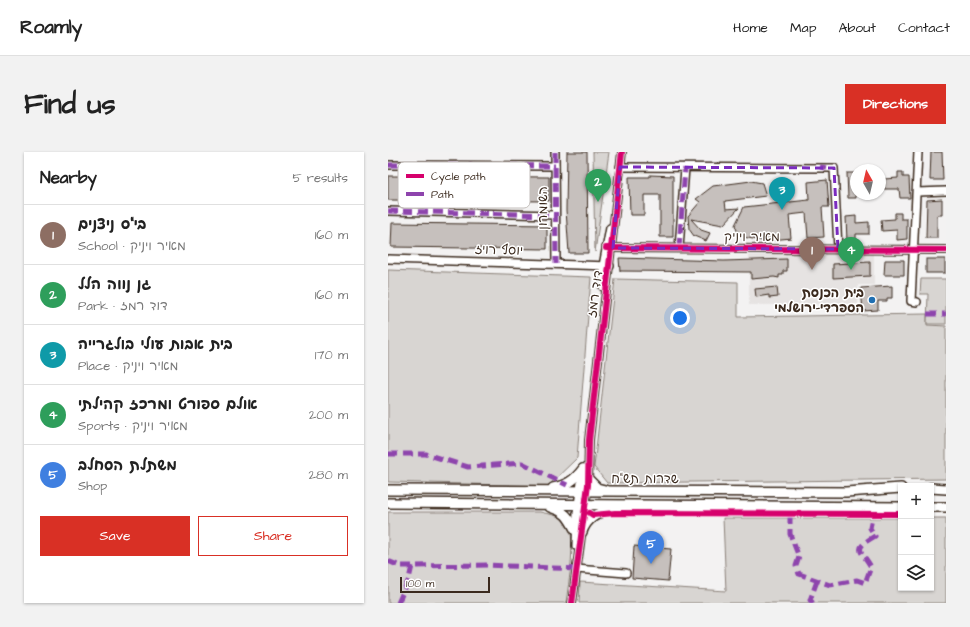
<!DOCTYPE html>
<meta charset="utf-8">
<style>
:root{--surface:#fff;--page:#f2f2f2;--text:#222;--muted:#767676;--line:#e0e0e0;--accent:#d93025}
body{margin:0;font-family:"Architects Daughter","Playpen Sans Hebrew",sans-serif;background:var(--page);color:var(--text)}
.controls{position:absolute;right:12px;bottom:12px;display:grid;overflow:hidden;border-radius:0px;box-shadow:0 1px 3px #0004}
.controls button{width:36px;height:36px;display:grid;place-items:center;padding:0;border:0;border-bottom:1px solid var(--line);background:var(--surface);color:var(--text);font:20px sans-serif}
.compass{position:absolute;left:462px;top:12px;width:36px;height:36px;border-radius:50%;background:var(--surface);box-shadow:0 1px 3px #0004;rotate:352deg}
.scale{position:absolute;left:12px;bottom:10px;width:90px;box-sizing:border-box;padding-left:4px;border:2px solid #3b2a1e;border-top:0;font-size:11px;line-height:14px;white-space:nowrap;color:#3b2a1e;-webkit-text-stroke:3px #fff;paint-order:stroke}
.you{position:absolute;left:292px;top:166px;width:14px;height:14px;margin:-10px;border:3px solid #fff;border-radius:50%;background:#1a73e8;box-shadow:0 0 0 6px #1a73e833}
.badge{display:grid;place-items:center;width:26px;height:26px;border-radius:50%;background:var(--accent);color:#fff;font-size:13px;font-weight:700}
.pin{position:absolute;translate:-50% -33px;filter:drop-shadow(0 1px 2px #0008)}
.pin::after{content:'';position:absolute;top:21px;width:14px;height:12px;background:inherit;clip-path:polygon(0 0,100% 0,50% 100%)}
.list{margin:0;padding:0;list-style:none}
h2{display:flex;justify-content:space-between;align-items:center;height:52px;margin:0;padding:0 16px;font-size:17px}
h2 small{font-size:13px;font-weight:400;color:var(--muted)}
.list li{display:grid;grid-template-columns:26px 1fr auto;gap:12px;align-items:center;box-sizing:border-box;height:60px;padding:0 16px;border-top:1px solid var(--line)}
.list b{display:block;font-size:15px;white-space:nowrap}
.list p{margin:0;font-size:13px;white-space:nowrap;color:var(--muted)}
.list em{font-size:13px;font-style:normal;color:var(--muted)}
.actions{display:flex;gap:8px;padding:12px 16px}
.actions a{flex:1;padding:9px 0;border:1px solid var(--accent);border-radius:0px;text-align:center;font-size:14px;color:var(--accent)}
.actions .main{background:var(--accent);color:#fff}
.icon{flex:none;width:22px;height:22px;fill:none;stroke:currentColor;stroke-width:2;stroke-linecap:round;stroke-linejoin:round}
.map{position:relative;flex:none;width:558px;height:451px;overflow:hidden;border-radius:0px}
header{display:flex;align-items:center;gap:24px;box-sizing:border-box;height:56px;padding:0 20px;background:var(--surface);border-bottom:1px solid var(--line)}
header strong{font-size:19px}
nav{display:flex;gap:22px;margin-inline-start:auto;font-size:14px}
.intro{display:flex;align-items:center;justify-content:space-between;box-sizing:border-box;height:96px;padding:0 24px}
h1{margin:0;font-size:28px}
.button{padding:10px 18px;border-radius:0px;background:var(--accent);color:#fff;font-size:14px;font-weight:700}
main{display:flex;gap:24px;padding:0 24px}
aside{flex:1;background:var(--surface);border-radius:0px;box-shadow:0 1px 3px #0004}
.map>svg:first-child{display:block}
.built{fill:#e6e3e2}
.green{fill:#d8d5d2;stroke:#8a8078}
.building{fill:#c6c0bd;stroke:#3b2a1e}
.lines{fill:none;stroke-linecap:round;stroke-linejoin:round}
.minor-casing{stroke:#3b2a1e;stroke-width:10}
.major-casing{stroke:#3b2a1e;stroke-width:12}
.minor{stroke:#fff;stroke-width:7}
.major{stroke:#fff;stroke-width:9}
.quiet{stroke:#8e44ad;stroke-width:5;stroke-dasharray:10 5;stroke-linecap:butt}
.cycleway-casing{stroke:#fff;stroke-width:8}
.cycleway{stroke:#d6006c;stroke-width:6}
.marked{fill:none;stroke:#7b2cbf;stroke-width:3;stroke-dasharray:8 5;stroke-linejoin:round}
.poi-dot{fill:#1f6fb2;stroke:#fff;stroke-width:1.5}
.labels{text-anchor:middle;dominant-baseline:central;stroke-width:3;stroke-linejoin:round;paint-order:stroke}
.street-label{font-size:13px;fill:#3b2a1e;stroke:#fff}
.poi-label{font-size:13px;font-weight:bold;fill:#3b2a1e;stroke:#fff;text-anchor:end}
.key{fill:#fff;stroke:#c4bfbc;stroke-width:1}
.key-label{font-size:11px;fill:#3b2a1e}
</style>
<header>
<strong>Roamly</strong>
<nav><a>Home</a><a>Map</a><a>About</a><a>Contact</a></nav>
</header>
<div class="intro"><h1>Find us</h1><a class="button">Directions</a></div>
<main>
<aside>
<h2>Nearby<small>5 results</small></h2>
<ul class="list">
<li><span class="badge" style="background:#8d6e63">1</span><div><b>בי&quot;ס ניצנים</b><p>School · מאיר ויניק</p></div><em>160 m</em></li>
<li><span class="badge" style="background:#2e9e5b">2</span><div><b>גן נווה הלל</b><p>Park · דוד רמז</p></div><em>160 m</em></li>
<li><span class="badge" style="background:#0f9aa8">3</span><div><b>בית אבות עולי בולגרייה</b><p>Place · מאיר ויניק</p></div><em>170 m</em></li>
<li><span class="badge" style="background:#2e9e5b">4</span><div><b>אולם ספורט ומרכז קהילתי</b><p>Sports · מאיר ויניק</p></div><em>200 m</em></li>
<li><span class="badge" style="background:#3f7fe0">5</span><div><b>משתלת הסחלב</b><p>Shop</p></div><em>280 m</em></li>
</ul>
<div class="actions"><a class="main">Save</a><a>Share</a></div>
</aside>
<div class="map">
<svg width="558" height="451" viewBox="0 0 558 451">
<rect width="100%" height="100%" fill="#f3f2f2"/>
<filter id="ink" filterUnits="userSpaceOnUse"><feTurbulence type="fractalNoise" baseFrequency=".025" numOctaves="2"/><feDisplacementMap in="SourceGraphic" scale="8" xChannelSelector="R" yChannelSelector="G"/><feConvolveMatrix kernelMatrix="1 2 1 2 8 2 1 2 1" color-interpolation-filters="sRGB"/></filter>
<g filter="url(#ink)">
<path class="built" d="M486,102V133H470V152L361,153V103Z"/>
<g class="green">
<path d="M205,0H221L207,100Z"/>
<path d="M0,118L203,125L189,306L160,334L0,330Z"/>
<path d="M227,127L350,130V165L539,162V173L558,174V327L219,331L206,315Z"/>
<path d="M533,127H558V172H539L540,142H532Z"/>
<path d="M0,360H152C159,362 172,363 178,369C190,382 180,433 178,451H0Z"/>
<path d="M335,366H513V436H543V366H558V451H191L192,430L338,439Z"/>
</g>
<g class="building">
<path d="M179,0H199L200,101H181L178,58Z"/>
<path d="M543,0H554L555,28H542Z"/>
<path d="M510,20H515V25H521L522,46H512L511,37H496V27L510,26Z"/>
<path d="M459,21H467L468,46H460Z"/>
<path d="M262,23L285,24V85H272V43H256V63H242L241,25H262Z"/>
<path d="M0,24L161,25V49L0,48Z"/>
<path d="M439,28L441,55H434L436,85L420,86L418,61L401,63L403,86L374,89L351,84L347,73L356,55L421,48L420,30Z"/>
<path d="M363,29L374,31L378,44L337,49L338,57L351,56L335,73L303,67L313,78L322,81L318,89L306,84L301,77L300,64L312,50L308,47L325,34Z"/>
<path d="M554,47V63H549V86H538L539,48Z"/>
<path d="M507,61H513V67H519V87L509,88V78L494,79L493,68L507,67Z"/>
<path d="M468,64V71L481,70V82H468V89H459L458,65Z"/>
<path d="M4,71L159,73V97L3,95Z"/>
<path d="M231,106L336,109L399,107V119H395V123H391V126L386,125L363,127V120L232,119Z"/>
<rect x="538" y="107" width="19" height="14"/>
<path d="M497,108H516V123H496Z"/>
<path d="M482,110V124L445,126V112Z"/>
<path d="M504,134V146H499V149H490V158L475,159L473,136Z"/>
<path d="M389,135L390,145L381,146V143L368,145L367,137Z"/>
<path d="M246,394L283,397L280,429L244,426Z"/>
</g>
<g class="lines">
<defs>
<g id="minor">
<path d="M167,0L168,112"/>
<path d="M0,13L167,14"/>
<path d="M232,15L446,16L450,97"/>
<path d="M529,40L558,39"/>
<path d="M0,59L167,63"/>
<path d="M218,96L558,98"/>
<path d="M291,96L297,16"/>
<path d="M0,107L222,114"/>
<path d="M215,135V114L222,76"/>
<path d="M529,150L523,149L530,0"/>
<path d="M188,394L189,361L195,316"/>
<path d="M188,417L238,421"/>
<path d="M184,451L200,333L201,288L234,0"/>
</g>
<g id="major">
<path d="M200,327L209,336L217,338"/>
<path d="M165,336C179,333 186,329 195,317"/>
<path d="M543,336L558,337"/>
<path d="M0,338L458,340L513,336"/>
<path d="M0,351L513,355"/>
<path d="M162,355C178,360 180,364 188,379"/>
<path d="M543,355H558"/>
<path d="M194,380C199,364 212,361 227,355"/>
</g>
</defs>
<use href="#minor" class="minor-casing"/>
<use href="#major" class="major-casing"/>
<use href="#minor" class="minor"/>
<use href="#major" class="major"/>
<g class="quiet">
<path d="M167,0L168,112"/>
<path d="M0,13L167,14"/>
<path d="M432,15L439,16"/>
<path d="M0,59L167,63"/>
<path d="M291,96L297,16"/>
<path d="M539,162H558"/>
<path d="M0,302H38L80,315L134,311L179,333"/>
<path d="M402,362V382L411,405L408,414L411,422L442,433L469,428L477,431L483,415C474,398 463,398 487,384L482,376L485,362"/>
<path d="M0,409L12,414H24L99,413L188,417"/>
<path d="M10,451L21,427L24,414"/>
<path d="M425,451L422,448L429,429"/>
</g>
<defs>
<g id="cycleway">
<path d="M218,96L558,98"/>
<path d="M202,361L205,363L227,361L513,362"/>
<path d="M184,451L200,333L201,288L234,0"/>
</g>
</defs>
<use href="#cycleway" class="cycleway-casing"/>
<use href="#cycleway" class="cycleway"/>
</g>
</g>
<path class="marked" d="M232,15L446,16L450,97L225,96Z"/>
<circle class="poi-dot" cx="484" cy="148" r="4"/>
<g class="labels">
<g class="street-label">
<text transform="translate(155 56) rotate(-90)">השומרון</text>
<text x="364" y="85">מאיר ויניק</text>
<text transform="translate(111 98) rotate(2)">יוסף רויז</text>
<text transform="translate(207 142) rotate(-82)">דוד רמז</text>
<text x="257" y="327">שדרות תש"ח</text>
</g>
<g class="poi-label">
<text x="476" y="141">בית הכנסת<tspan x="476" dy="15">הספרדי-ירושלמי</tspan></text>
</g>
</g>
<rect x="10" y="10" width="132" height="46" rx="6" class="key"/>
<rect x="18" y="22" width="18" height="4" fill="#d6006c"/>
<rect x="18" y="40" width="18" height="4" fill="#8e44ad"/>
<g class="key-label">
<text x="43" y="28">Cycle path</text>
<text x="43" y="46">Path</text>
</g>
</svg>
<div class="controls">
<button>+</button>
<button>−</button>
<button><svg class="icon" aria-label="layers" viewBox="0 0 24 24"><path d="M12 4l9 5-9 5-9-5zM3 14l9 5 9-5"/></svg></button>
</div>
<svg class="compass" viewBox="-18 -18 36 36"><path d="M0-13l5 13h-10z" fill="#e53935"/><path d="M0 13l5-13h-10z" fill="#767676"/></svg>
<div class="scale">100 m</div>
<div class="you"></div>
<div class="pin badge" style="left:424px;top:118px;background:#8d6e63">1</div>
<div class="pin badge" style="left:210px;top:50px;background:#2e9e5b">2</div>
<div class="pin badge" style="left:394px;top:58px;background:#0f9aa8">3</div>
<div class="pin badge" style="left:463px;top:118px;background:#2e9e5b">4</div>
<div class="pin badge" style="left:263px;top:412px;background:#3f7fe0">5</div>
</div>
</main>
